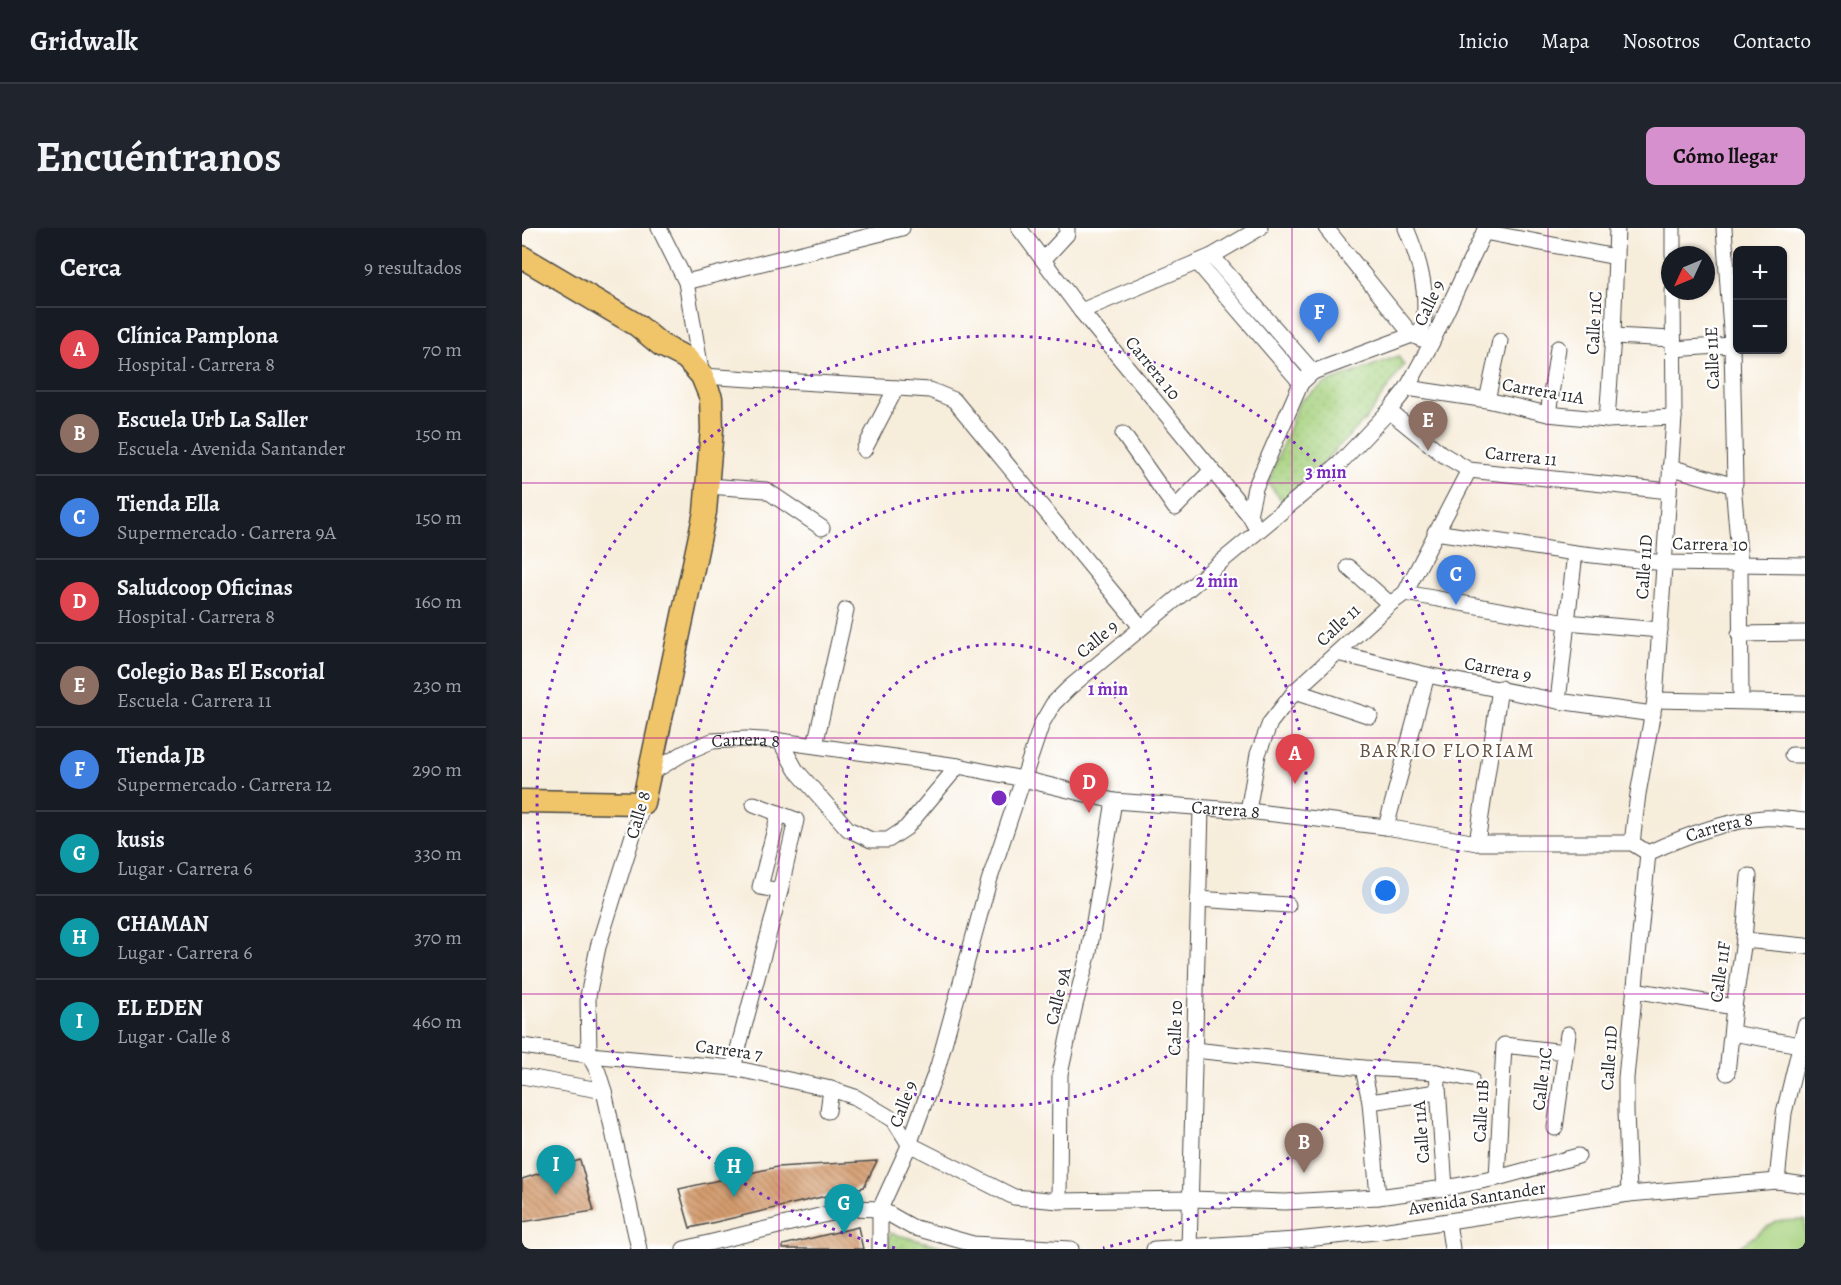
<!DOCTYPE html>
<html lang="es">
<meta charset="utf-8">
<style>
:root{--surface:#171b24;--page:#20242c;--text:#f1f3f6;--muted:#9ea1a6;--line:#363941;--accent:#d690ce}
body{margin:0;font-family:Alegreya,serif;background:var(--page);color:var(--text)}
.controls{position:absolute;right:18px;top:18px;display:grid;overflow:hidden;border-radius:9px;box-shadow:0 2px 4px #0004}
.controls button{width:54px;height:54px;display:grid;place-items:center;padding:0;border:0;border-bottom:2px solid var(--line);background:var(--surface);color:var(--text);font:30px sans-serif}
.compass{position:absolute;left:1139px;top:18px;width:54px;height:54px;border-radius:50%;background:var(--surface);box-shadow:0 2px 4px #0004;rotate:226deg}
.you{position:absolute;left:864px;top:663px;width:21px;height:21px;margin:-15px;border:4px solid #fff;border-radius:50%;background:#1a73e8;box-shadow:0 0 0 9px #1a73e833}
.badge{display:grid;place-items:center;width:39px;height:39px;border-radius:50%;background:var(--accent);color:#fff;font-size:20px;font-weight:700}
.pin{position:absolute;translate:-50% -50px;filter:drop-shadow(0 2px 3px #0008)}
.pin::after{content:'';position:absolute;top:32px;width:21px;height:18px;background:inherit;clip-path:polygon(0 0,100% 0,50% 100%)}
.list{margin:0;padding:0;list-style:none}
h2{display:flex;justify-content:space-between;align-items:center;height:78px;margin:0;padding:0 24px;font-size:26px}
h2 small{font-size:20px;font-weight:400;color:var(--muted)}
.list li{display:grid;grid-template-columns:39px 1fr auto;gap:18px;align-items:center;box-sizing:border-box;height:84px;padding:0 24px;border-top:2px solid var(--line)}
.list b{display:block;font-size:22px;white-space:nowrap}
.list p{margin:0;font-size:20px;white-space:nowrap;color:var(--muted)}
.list em{font-size:20px;font-style:normal;color:var(--muted)}
.map{position:relative;flex:none;width:1283px;height:1021px;overflow:hidden;border-radius:9px}
header{display:flex;align-items:center;gap:36px;box-sizing:border-box;height:84px;padding:0 30px;background:var(--surface);border-bottom:2px solid var(--line)}
header strong{font-size:28px}
nav{display:flex;gap:33px;margin-inline-start:auto;font-size:21px}
.intro{display:flex;align-items:center;justify-content:space-between;box-sizing:border-box;height:144px;padding:0 36px}
h1{margin:0;font-size:42px}
.button{padding:15px 27px;border-radius:9px;background:var(--accent);color:#111;font-size:21px;font-weight:700}
main{display:flex;gap:36px;padding:0 36px}
aside{flex:1;background:var(--surface);border-radius:9px;box-shadow:0 2px 4px #0004}
.map>svg:first-child{display:block}
.green{fill:#a4d07c;stroke:#687e54;stroke-width:1.5}
.park{fill:url(#park-dots);stroke:#687e54;stroke-width:1.5}
.building{fill:url(#building-back-hatch)}
.lines{fill:none;stroke-linecap:round;stroke-linejoin:round}
.minor-casing{stroke:#4a4845;stroke-width:17}
.highway-casing{stroke:#4a4845;stroke-width:25}
.minor{stroke:#fff;stroke-width:15}
.highway{stroke:#f0c469;stroke-width:22}
.grid{fill:none;stroke:#b5179e;stroke-width:1.5;stroke-opacity:0.55}
.ring{fill:none;stroke:#7b2cbf;stroke-width:3;stroke-dasharray:3 6}
.labels{text-anchor:middle;dominant-baseline:central;stroke-width:4.5;stroke-linejoin:round;paint-order:stroke}
.street-label{font-size:18px;fill:#2b2b2b;stroke:#fff}
.neighbourhood-label{font-size:20px;letter-spacing:1.5px;fill:#665342;stroke:#fff}
.centre{fill:#7b2cbf;stroke:#fff;stroke-width:3}
.ring-label{font-size:18px;text-anchor:middle;font-weight:bold;fill:#7b2cbf;stroke:#fff;stroke-width:4.5;stroke-linejoin:round;paint-order:stroke}
</style>
<header>
<strong>Gridwalk</strong>
<nav><a>Inicio</a><a>Mapa</a><a>Nosotros</a><a>Contacto</a></nav>
</header>
<div class="intro"><h1>Encuéntranos</h1><a class="button">Cómo llegar</a></div>
<main>
<aside>
<h2>Cerca<small>9 resultados</small></h2>
<ul class="list">
<li><span class="badge" style="background:#e0444e">A</span><div><b>Clínica Pamplona</b><p>Hospital · Carrera 8</p></div><em>70 m</em></li>
<li><span class="badge" style="background:#8d6e63">B</span><div><b>Escuela Urb La Saller</b><p>Escuela · Avenida Santander</p></div><em>150 m</em></li>
<li><span class="badge" style="background:#3f7fe0">C</span><div><b>Tienda Ella</b><p>Supermercado · Carrera 9A</p></div><em>150 m</em></li>
<li><span class="badge" style="background:#e0444e">D</span><div><b>Saludcoop Oficinas</b><p>Hospital · Carrera 8</p></div><em>160 m</em></li>
<li><span class="badge" style="background:#8d6e63">E</span><div><b>Colegio Bas El Escorial</b><p>Escuela · Carrera 11</p></div><em>230 m</em></li>
<li><span class="badge" style="background:#3f7fe0">F</span><div><b>Tienda JB</b><p>Supermercado · Carrera 12</p></div><em>290 m</em></li>
<li><span class="badge" style="background:#0f9aa8">G</span><div><b>kusis</b><p>Lugar · Carrera 6</p></div><em>330 m</em></li>
<li><span class="badge" style="background:#0f9aa8">H</span><div><b>CHAMAN</b><p>Lugar · Carrera 6</p></div><em>370 m</em></li>
<li><span class="badge" style="background:#0f9aa8">I</span><div><b>EL EDEN</b><p>Lugar · Calle 8</p></div><em>460 m</em></li>
</ul>
</aside>
<div class="map">
<svg width="1283" height="1021" viewBox="0 0 1283 1021">
<defs>
<pattern id="park-dots" width="8" height="8" patternUnits="userSpaceOnUse" patternTransform="scale(1.5)"><rect width="8" height="8" fill="#a4d07c"/><path d="M2 2h.1M6 6h.1" fill="none" stroke="#8db36b" stroke-width="1.8" stroke-linecap="round"/></pattern>
<pattern id="building-back-hatch" width="6" height="6" patternUnits="userSpaceOnUse" patternTransform="scale(1.5)"><rect width="6" height="6" fill="#d49c6e"/><path d="M-1 5l2 2M0 0l6 6M5-1l2 2" fill="none" stroke="#ac7f5b"/></pattern>
</defs>
<rect width="100%" height="100%" fill="#fff"/>
<filter id="ink" filterUnits="userSpaceOnUse"><feTurbulence type="fractalNoise" baseFrequency=".0167" numOctaves="2"/><feDisplacementMap in="SourceGraphic" scale="12" xChannelSelector="R" yChannelSelector="G"/><feConvolveMatrix kernelMatrix="1 2 1 2 8 2 1 2 1" color-interpolation-filters="sRGB"/></filter>
<filter id="wash" filterUnits="userSpaceOnUse"><feTurbulence type="fractalNoise" baseFrequency=".008" numOctaves="4" result="noise"/><feDisplacementMap in="SourceGraphic" scale="24" xChannelSelector="R" yChannelSelector="G"/><feGaussianBlur stdDeviation="1.35" result="paint"/><feColorMatrix in="noise" values="0 0 0 0 0 0 0 0 0 0 0 0 0 0 0 0 0 1.4 0 .05"/><feComposite in="paint" operator="in"/></filter>
<g filter="url(#wash)">
<rect width="100%" height="100%" fill="#f7eddb"/>
<path class="green" d="M1283,992V1021H1214L1254,993Z"/>
<g class="park">
<path d="M876,128L882,137L844,191L761,274L746,255L777,174L802,156Z"/>
<path d="M368,1005L431,1021H367Z"/>
</g>
<g id="blocks">
<g class="building">
<path d="M58,932L72,983L0,994V951Z"/>
<path d="M355,933L342,959L168,1000L157,961L255,939Z"/>
<path d="M336,999L341,1021H261V1017Z"/>
</g>
</g>
</g>
<g filter="url(#ink)">
<use href="#blocks" fill-opacity="0" stroke="#4a4845" stroke-width="1.5"/>
<g class="lines">
<defs>
<g id="minor">
<path d="M137,0L164,54L180,148L408,162L432,172L619,399"/>
<path d="M497,0L559,83L727,287L736,303"/>
<path d="M804,0L890,107L899,111"/>
<path d="M884,0C898,33 911,76 897,110"/>
<path d="M962,4L1094,29"/>
<path d="M1151,27V0"/>
<path d="M690,28L791,144"/>
<path d="M521,32L545,6V0"/>
<path d="M675,34L779,155"/>
<path d="M164,54L380,0"/>
<path d="M559,83L690,28L738,0"/>
<path d="M1091,108L1151,111"/>
<path d="M1151,121L1210,117"/>
<path d="M885,160L965,172L1026,186L1085,192L1152,189"/>
<path d="M965,172L978,113"/>
<path d="M867,183L920,226L947,242L1147,263"/>
<path d="M1026,186L1036,120"/>
<path d="M1085,192L1091,108L1095,0"/>
<path d="M601,206L653,280L690,242"/>
<path d="M342,222L374,160"/>
<path d="M1148,239L1209,257L1213,255L1210,117L1202,0"/>
<path d="M1211,256L1218,336L1219,473"/>
<path d="M185,258L244,262L300,300"/>
<path d="M727,287L733,260L779,155L791,144L890,107"/>
<path d="M913,304L1053,325L1142,335L1283,337"/>
<path d="M826,339L868,376"/>
<path d="M883,365L1044,394L1138,402"/>
<path d="M1217,406L1283,405"/>
<path d="M815,425L905,447L1036,473L1131,486"/>
<path d="M773,463L848,488"/>
<path d="M1133,472L1283,475"/>
<path d="M1036,473L1053,325"/>
<path d="M258,513L274,542L326,601L349,612H366L384,600L436,538"/>
<path d="M293,517L324,382"/>
<path d="M1270,527H1283"/>
<path id="s1" d="M127,546L162,525L190,513L224,511L258,513L436,538L501,551L592,573L726,583L864,599L955,615H1110L1126,625"/>
<path d="M726,583L736,526L748,495L773,463L868,376L883,365L947,242"/>
<path d="M257,585L238,659L258,663"/>
<path d="M864,599L905,447"/>
<path d="M955,615L978,460"/>
<path d="M1110,615L1116,566L1133,472L1152,189L1151,63"/>
<path id="s2" d="M1126,625C1162,608 1201,593 1241,590C1255,589 1269,592 1283,593"/>
<path d="M676,671L766,677"/>
<path d="M1222,712L1283,718"/>
<path d="M1112,762L1212,779"/>
<path d="M1210,805L1278,817"/>
<path d="M0,818L67,827L211,840L309,861L333,869L372,892L387,916L492,969L537,973L668,971L763,974L856,969L923,960L975,950L1056,928"/>
<path d="M672,822L841,840L915,844L949,851"/>
<path d="M211,840L258,663L274,592L232,576"/>
<path d="M841,840L848,874L856,969"/>
<path d="M915,844L923,960"/>
<path d="M1205,845L1212,779L1222,712L1227,648"/>
<path d="M0,848L82,863"/>
<path d="M848,874L915,864"/>
<path d="M306,883L309,861"/>
<path d="M1033,900L1046,806"/>
<path d="M975,950L982,817L1043,824"/>
<path d="M1255,953L1262,885L1283,798"/>
<path d="M1107,966L1104,882V850L1126,625"/>
<path d="M537,973L538,846L553,777L567,724L592,573"/>
<path d="M926,994L930,1021"/>
<path d="M117,1021L82,863L76,844L67,827L66,768L76,719L121,575"/>
<path d="M162,1021L330,980L358,981L390,999L451,1016L549,1021"/>
<path d="M358,1021V981L385,922L416,838L467,653L520,495L531,476L547,460L817,236L867,183L885,160L909,116L964,0"/>
<path d="M632,1021L774,1012L853,1004L1107,966L1255,953L1283,957"/>
<path d="M667,1021L679,581"/>
</g>
<path id="highway" d="M0,29L115,97L139,117L164,130L180,148L189,170L190,201L183,284L121,575L0,573"/>
</defs>
<use href="#minor" class="minor-casing"/>
<use href="#highway" class="highway-casing"/>
<use href="#minor" class="minor"/>
<use href="#highway" class="highway"/>
</g>
</g>
<path class="grid" d="M257,0V1021M513,0V1021M770,0V1021M1026,0V1021M0,255H1283M0,510H1283M0,766H1283"/>
<g class="ring">
<circle cx="477" cy="570" r="154"/>
<circle cx="477" cy="570" r="308"/>
<path d="M373 1020A462 462 0 1 1 581 1020"/>
</g>
<g class="labels">
<g class="street-label">
<text transform="translate(907 75) rotate(-65)">Calle 9</text>
<text transform="translate(1072 95) rotate(-87)">Calle 11C</text>
<text transform="translate(1190 130) rotate(-92)">Calle 11E</text>
<text transform="translate(631 140) rotate(51)">Carrera 10</text>
<text transform="translate(1021 163) rotate(10)">Carrera 11A</text>
<text transform="translate(999 228) rotate(6)">Carrera 11</text>
<text transform="translate(1188 316) rotate(1)">Carrera 10</text>
<text transform="translate(1122 339) rotate(-86)">Calle 11D</text>
<text transform="translate(816 397) rotate(-43)">Calle 11</text>
<text transform="translate(575 411) rotate(-40)">Calle 9</text>
<text transform="translate(976 441) rotate(11)">Carrera 9</text>
<text stroke="none"><textPath href="#s1" startOffset="105">Carrera 8</textPath></text>
<text stroke="none"><textPath href="#s1" startOffset="591">Carrera 8</textPath></text>
<text transform="translate(116 587) rotate(-74)">Calle 8</text>
<text stroke="none"><textPath href="#s2" startOffset="76">Carrera 8</textPath></text>
<text transform="translate(1198 744) rotate(-82)">Calle 11F</text>
<text transform="translate(536 768) rotate(-76)">Calle 9A</text>
<text transform="translate(653 800) rotate(-88)">Calle 10</text>
<text transform="translate(207 822) rotate(8)">Carrera 7</text>
<text transform="translate(1087 830) rotate(-86)">Calle 11D</text>
<text transform="translate(1020 851) rotate(-83)">Calle 11C</text>
<text transform="translate(381 876) rotate(-69)">Calle 9</text>
<text transform="translate(959 883) rotate(-87)">Calle 11B</text>
<text transform="translate(899 904) rotate(-94)">Calle 11A</text>
<text transform="translate(955 970) rotate(-9)">Avenida Santander</text>
</g>
<g class="neighbourhood-label">
<text x="925" y="522">BARRIO FLORIAM</text>
</g>
</g>
<circle cx="477" cy="570" r="9" class="centre"/>
<g class="ring-label">
<text x="804" y="250">3 min</text>
<text x="695" y="359">2 min</text>
<text x="586" y="467">1 min</text>
</g>
</svg>
<div class="controls">
<button>+</button>
<button>−</button>
</div>
<svg class="compass" viewBox="-18 -18 36 36"><path d="M0-13l5 13h-10z" fill="#e53935"/><path d="M0 13l5-13h-10z" fill="#9ea1a6"/></svg>
<div class="you"></div>
<div class="pin badge" style="left:773px;top:556px;background:#e0444e">A</div>
<div class="pin badge" style="left:782px;top:945px;background:#8d6e63">B</div>
<div class="pin badge" style="left:934px;top:377px;background:#3f7fe0">C</div>
<div class="pin badge" style="left:567px;top:585px;background:#e0444e">D</div>
<div class="pin badge" style="left:906px;top:223px;background:#8d6e63">E</div>
<div class="pin badge" style="left:797px;top:115px;background:#3f7fe0">F</div>
<div class="pin badge" style="left:322px;top:1006px;background:#0f9aa8">G</div>
<div class="pin badge" style="left:212px;top:969px;background:#0f9aa8">H</div>
<div class="pin badge" style="left:34px;top:967px;background:#0f9aa8">I</div>
</div>
</main>
